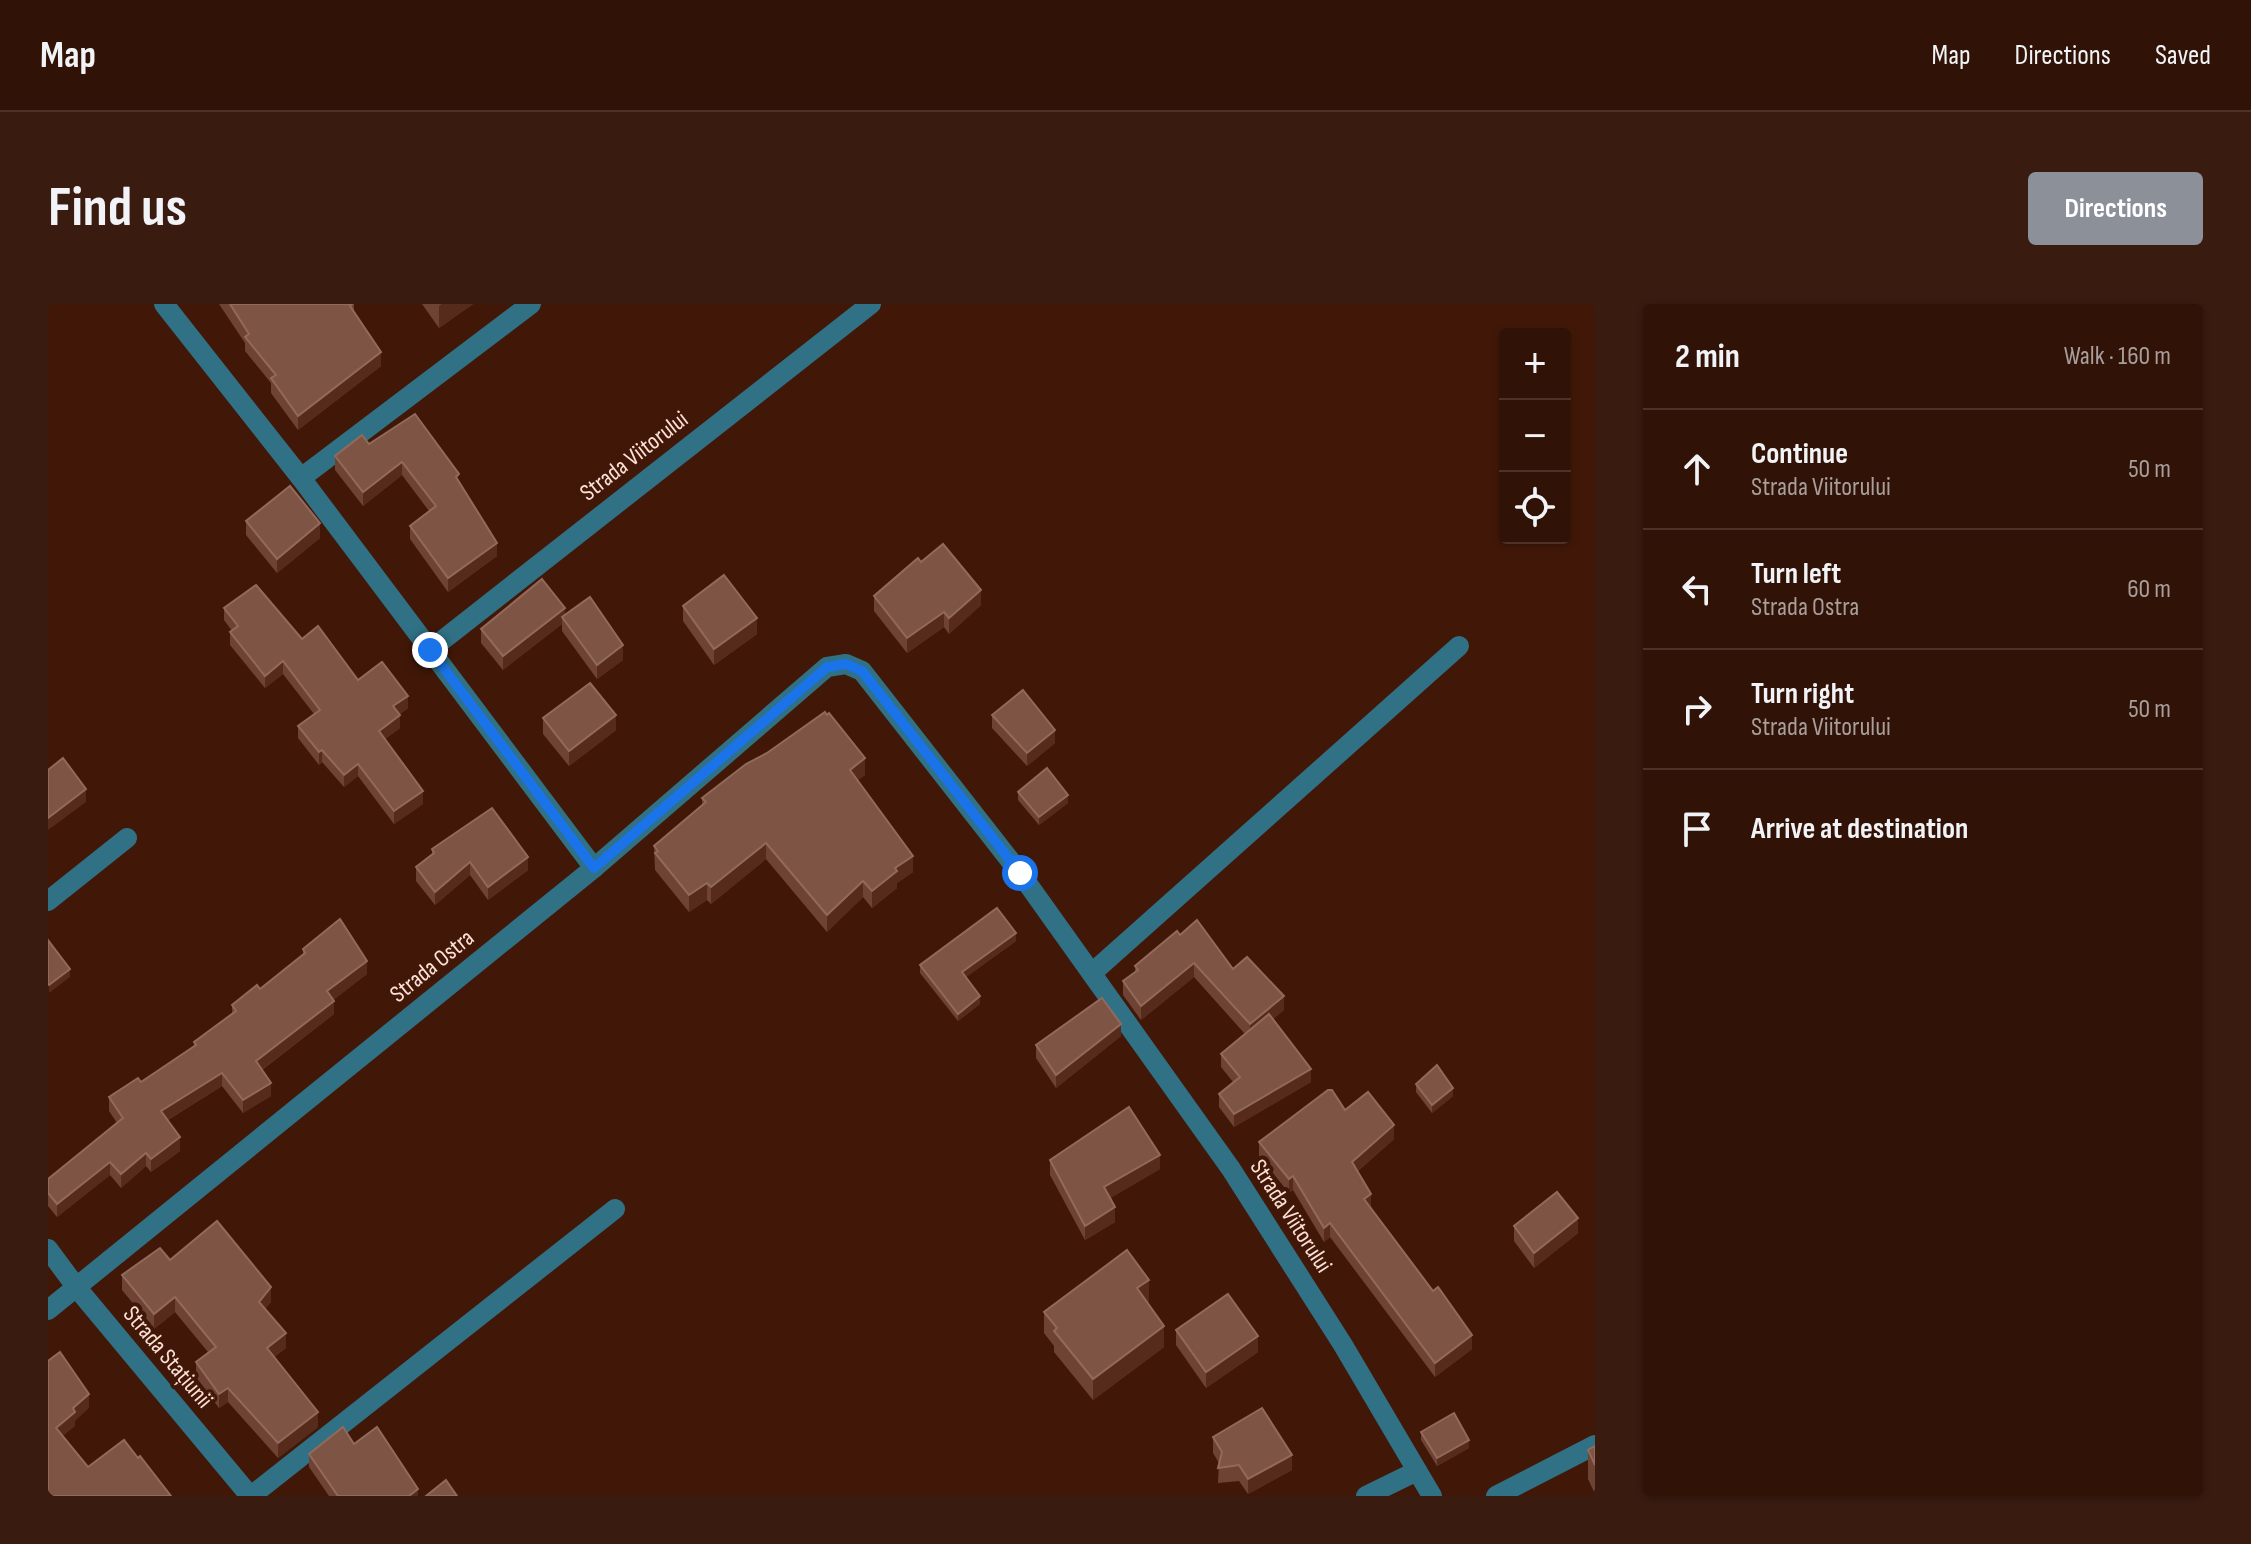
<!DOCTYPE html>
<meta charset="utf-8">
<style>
:root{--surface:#311206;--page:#391b10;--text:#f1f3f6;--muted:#a89e9b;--line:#4c3228;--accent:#8c9099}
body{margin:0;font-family:"Sofia Sans Condensed",sans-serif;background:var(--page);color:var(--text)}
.controls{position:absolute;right:24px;top:24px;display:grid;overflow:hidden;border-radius:8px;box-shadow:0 2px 6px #0004}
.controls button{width:72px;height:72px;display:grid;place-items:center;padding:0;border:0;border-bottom:2px solid var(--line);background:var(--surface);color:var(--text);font:40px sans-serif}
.stop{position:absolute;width:24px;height:24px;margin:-18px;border:6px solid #1a73e8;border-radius:50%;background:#fff}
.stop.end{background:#1a73e8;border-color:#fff;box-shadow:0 2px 8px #0008}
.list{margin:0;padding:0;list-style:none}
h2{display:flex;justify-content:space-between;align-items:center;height:104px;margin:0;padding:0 32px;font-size:34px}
h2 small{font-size:26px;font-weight:400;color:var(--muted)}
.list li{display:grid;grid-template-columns:52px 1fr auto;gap:24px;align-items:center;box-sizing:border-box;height:120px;padding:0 32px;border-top:2px solid var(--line)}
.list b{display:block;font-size:30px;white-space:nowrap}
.list p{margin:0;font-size:26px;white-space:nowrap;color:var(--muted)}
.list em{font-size:26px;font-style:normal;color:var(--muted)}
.icon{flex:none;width:44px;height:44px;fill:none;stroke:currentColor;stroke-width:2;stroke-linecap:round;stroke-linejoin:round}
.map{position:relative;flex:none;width:1547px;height:1192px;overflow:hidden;border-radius:8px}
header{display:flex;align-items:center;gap:48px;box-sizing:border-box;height:112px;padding:0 40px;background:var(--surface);border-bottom:2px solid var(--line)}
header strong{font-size:38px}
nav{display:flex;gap:44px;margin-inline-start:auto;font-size:28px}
.intro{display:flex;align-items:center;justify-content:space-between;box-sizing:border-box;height:192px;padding:0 48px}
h1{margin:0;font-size:56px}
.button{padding:20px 36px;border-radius:8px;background:var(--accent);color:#fff;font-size:28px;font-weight:700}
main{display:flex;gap:48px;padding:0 48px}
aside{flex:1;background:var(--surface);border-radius:8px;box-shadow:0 2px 6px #0004}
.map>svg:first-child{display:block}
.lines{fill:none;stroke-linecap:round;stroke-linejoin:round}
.service{stroke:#307185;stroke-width:20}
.minor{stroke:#307185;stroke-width:20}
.wall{fill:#6f4333}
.shaded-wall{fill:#562b1b}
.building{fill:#7e5445;stroke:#926a5c;stroke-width:2}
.route{stroke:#1a73e8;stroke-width:10}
.labels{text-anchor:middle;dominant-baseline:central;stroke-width:8;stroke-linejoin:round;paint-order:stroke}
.street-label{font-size:24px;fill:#fde0d6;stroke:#411808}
</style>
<header>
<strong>Map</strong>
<nav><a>Map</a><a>Directions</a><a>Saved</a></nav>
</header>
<div class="intro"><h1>Find us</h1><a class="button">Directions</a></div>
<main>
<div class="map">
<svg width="1547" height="1192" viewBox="0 0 1547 1192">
<rect width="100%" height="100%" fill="#411808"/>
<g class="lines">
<g class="service">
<path d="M1044,669L1411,342"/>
<path d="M1448,1192L1547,1141"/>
</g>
<g class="minor">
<path d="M116,0L253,174L546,564"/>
<path d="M253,174L483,0"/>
<path d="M382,346L823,0"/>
<path d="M0,597L79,534"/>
<path d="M0,945L29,984L202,1192"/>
<path d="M0,1006L546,564L779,363L798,360L814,367L972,569L1183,865L1295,1041L1384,1192"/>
<path d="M203,1192L567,905"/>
<path d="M1318,1192L1369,1167"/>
</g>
</g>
<g class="wall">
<path d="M171,0H306V8L333,62L250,126L223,89V79L197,47V39Z"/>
<path d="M374,0H425L391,24Z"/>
<path d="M321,140L411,178L449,252L400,288L362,235V222L381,207L354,171L315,202L287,166V152Z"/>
<path d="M198,217L272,234L229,269L198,231Z"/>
<path d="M873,258L933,301L901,330L896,323L859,349L826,307V292Z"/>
<path d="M635,302L709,330L666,361L635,317Z"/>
<path d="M176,304L254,335L310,376L360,404L352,410V424L337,435L375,500L346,520L310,472L296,483L274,458L271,461L250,434V422L266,410L235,370L217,384L182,341V328L184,327L176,316Z"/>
<path d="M517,311L575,356L549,375L514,327V320L455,366L433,339V325Z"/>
<path d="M944,411L1007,439L979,462L944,424Z"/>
<path d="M495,414L568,426L521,462L495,430Z"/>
<path d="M817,471L810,476L865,568L849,579V584L824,604L815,593L779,628L718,555L663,600L659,596L641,608L607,566L606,542L654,501V494Z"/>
<path d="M970,488L1020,499L991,521L970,496Z"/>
<path d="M384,545L480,566L440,596L422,571L387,601L368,577V563L384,551Z"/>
<path d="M1132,631L1185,665L1236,706L1225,715L1263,778L1186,823L1171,803V790L1185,778L1173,763V750L1197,730L1146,673L1093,716L1075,691V677L1087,668V662Z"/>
<path d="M968,637L918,673L932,700L910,717L872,669V661Z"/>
<path d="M255,645L319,670L285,696L286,710L214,766L223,792L195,809L174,782L120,816L132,847L103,868L98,862L73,884L62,871L9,913L0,902V875L69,819L61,807V793L93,778L146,742V738L184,711V701L212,685L255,651Z"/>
<path d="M1073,732L1008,784L988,754V741Z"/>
<path d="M1368,780L1405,792L1384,809L1368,788Z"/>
<path d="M1297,806L1346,835L1310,867L1323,904L1424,1045L1387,1073L1282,933L1276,938L1245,886L1241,889L1211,852V838Z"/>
<path d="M1002,856L1112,865L1062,894L1067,918L1037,936L1002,871Z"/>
<path d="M1466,922L1530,929L1486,964L1466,937Z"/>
<path d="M122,956L223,998L217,1005L238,1044L226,1053L270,1123L230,1154L180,1098L171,1104L148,1073V1058L160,1048L127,1008L106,1025L74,986V971Z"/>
<path d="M1101,997L1099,998L1116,1043L1045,1096L1006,1048V1042L996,1029V1008Z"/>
<path d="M1128,1026L1210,1048L1158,1084L1128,1041Z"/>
<path d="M1373,1128L1421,1144L1389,1162L1373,1136Z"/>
<path d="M1165,1133L1244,1166L1200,1190L1191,1177L1170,1179L1171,1159L1165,1149Z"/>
<path d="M306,1140L370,1192H281L261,1163V1150Z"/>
<path d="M1547,1142V1190L1540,1175V1146Z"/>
</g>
<g class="shaded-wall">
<path d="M394,0H425L391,24V2Z"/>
<path d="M333,48V62L250,126V112Z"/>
<path d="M354,158V171L315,202V188Z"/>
<path d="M272,219V234L229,269V255Z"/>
<path d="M449,239V252L400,288V274Z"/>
<path d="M933,286V301L901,330V314Z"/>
<path d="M517,304V317L514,313V320L455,366V352Z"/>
<path d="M896,308V323L859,349V334Z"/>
<path d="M709,314V330L666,361V345Z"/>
<path d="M575,341V356L549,375V361Z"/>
<path d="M235,357V370L217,384V372Z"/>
<path d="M360,392V404L345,415V402Z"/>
<path d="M352,411V424L331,439V427Z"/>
<path d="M568,411V426L521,462V447Z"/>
<path d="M1007,426V439L979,462V449Z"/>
<path d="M274,446V458L271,461V448Z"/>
<path d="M817,454V471L802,482V466Z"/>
<path d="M310,460V472L296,483V471Z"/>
<path d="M38,485V498L0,526V514Z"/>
<path d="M375,487V500L346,520V507Z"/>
<path d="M1020,491V499L991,521V513Z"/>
<path d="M718,539V555L663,600V583Z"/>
<path d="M865,552V568L849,579V584L824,604V587L847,564Z"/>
<path d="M480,553V566L440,596V583Z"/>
<path d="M422,558V571L387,601V588Z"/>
<path d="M815,577V593L779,628V611Z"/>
<path d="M659,579V596L641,608V591Z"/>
<path d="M968,629V637L914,676V668Z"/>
<path d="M319,657V670L279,701V687Z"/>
<path d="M1146,659V673L1093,716V702Z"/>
<path d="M22,665V673L1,689V681Z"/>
<path d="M932,692V700L910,717V710Z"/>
<path d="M1236,692V706L1202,735V720Z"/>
<path d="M286,697V710L208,770V757Z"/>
<path d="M1073,720V732L1008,784V771Z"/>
<path d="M1263,765V778L1186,823V810Z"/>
<path d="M174,769V782L113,820V807Z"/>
<path d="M223,779V792L195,809V796Z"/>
<path d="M1405,784V792L1384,809V801Z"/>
<path d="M1346,821V835L1304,872V858Z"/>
<path d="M132,833V847L103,868V855Z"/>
<path d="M98,849V862L73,884V870Z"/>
<path d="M1112,851V865L1056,898V883Z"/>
<path d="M62,858V871L9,913V900Z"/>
<path d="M1245,872V886L1241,889V875Z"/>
<path d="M1323,890V904L1316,895Z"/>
<path d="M1067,903V918L1037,936V922Z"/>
<path d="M1530,914V929L1486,964V949Z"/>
<path d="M1282,919V933L1276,938V924Z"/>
<path d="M1101,976V997L1089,1006V984Z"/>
<path d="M223,983V998L211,1013V998Z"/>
<path d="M127,993V1008L106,1025V1010Z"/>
<path d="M1116,1022V1043L1045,1096V1075Z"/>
<path d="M238,1029V1044L219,1059V1044Z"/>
<path d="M1424,1031V1045L1387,1073V1059Z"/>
<path d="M1210,1032V1048L1158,1084V1068Z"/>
<path d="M180,1084V1098L171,1104V1090Z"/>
<path d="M41,1090V1104L27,1117V1122L8,1138V1124L25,1104Z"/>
<path d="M270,1108V1123L230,1154V1139Z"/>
<path d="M1421,1136V1144L1389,1162V1154Z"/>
<path d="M1244,1151V1166L1200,1190V1175Z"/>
<path d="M370,1185V1192H361Z"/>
</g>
<g class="building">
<path d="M182,0H304L302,2L333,48L250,112L223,74L228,71L197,33L201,30Z"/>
<path d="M367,110L411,170L408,173L449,239L400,274L362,222L388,202L354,158L315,188L287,152L314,131L321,140Z"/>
<path d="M242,182L272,219L229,255L198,217Z"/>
<path d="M895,240L933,286L901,314L896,308L859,334L826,292L870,254L873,258Z"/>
<path d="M676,271L709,314L666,345L635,302Z"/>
<path d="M494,275L517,304L455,352L433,325Z"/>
<path d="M208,281L254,335L270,322L310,376L334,358L360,392L345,402L352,411L331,427L375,487L346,507L310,460L296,471L274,446L271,448L250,422L272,406L235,357L217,372L182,328L190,322L176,304Z"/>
<path d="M542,293L575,341L549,361L514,313Z"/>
<path d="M542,379L568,411L521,447L495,414Z"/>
<path d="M975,386L1007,426L979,449L944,411Z"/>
<path d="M777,408L779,411L781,409L817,454L802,466L865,552L847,564L849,567L824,587L815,577L779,611L718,539L663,583L659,579L641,591L607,549L610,547L606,542L658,498L654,494L698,460L719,449Z"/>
<path d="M15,454L38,485L0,514V466Z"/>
<path d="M999,464L1020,491L991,513L970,488Z"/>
<path d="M444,504L480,553L440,583L422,558L387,588L368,563L386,549L384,545Z"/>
<path d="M949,604L968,629L914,668L932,692L910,710L872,661Z"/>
<path d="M292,615L319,657L279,687L286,697L208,757L223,779L195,796L174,769L113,807L132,833L103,855L98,849L73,870L62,858L9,900L0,889V875L75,814L61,793L90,774L93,778L148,741L146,738L188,707L184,701L209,681L212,685L257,649L255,645Z"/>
<path d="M1149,616L1185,665L1199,653L1236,692L1202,720L1146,659L1093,702L1075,677L1090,666L1087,662L1129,627L1132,631Z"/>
<path d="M0,636L22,665L1,681L0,680Z"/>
<path d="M1054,694L1073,720L1008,771L988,741Z"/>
<path d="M1221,710L1263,765L1186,810L1171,790L1192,773L1173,750Z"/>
<path d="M1389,761L1405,784L1384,801L1368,780Z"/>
<path d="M1280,786H1284L1297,806L1320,788L1346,821L1304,858L1323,890L1316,895L1385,987L1390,983L1424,1031L1387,1059L1282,919L1276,924L1245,872L1241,875L1211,838Z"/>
<path d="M1081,803L1112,851L1056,883L1067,903L1037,922L1002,856Z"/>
<path d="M1509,888L1530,914L1486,949L1466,922Z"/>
<path d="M169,917L223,983L211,998L238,1029L219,1044L270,1108L230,1139L180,1084L171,1090L148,1058L168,1043L127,993L106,1010L74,971L112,944L122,956Z"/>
<path d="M1079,946L1101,976L1089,984L1116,1022L1045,1075L1006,1027L1009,1024L996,1008Z"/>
<path d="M1180,990L1210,1032L1158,1068L1128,1026Z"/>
<path d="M12,1048L41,1090L25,1104L27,1108L8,1124L40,1163L76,1136L90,1154L92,1152L123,1192H0V1057Z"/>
<path d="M1214,1104L1244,1151L1200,1175L1191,1161L1170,1164L1174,1148L1165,1133Z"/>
<path d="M1406,1109L1421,1136L1389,1154L1373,1128Z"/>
<path d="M295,1123L306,1140L329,1123L370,1185L361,1192H290L261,1150Z"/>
<path d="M1547,1142V1161L1540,1146Z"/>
<path d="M398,1176L409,1192H378Z"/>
</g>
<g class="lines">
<path class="route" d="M382,346L546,564L779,363L798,360L814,367L972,569"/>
</g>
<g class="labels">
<g class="street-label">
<text transform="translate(586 152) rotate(-38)">Strada Viitorului</text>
<text transform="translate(384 662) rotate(-39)">Strada Ostra</text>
<text transform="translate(1243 912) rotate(57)">Strada Viitorului</text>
<text transform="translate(120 1053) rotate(50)">Strada Stațiunii</text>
</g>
</g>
</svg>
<div class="controls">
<button>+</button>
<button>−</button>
<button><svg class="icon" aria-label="locate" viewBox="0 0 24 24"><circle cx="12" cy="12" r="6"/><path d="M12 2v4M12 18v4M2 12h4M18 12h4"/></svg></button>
</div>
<div class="stop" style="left:972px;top:569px"></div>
<div class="stop end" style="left:382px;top:346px"></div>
</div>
<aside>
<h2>2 min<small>Walk · 160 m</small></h2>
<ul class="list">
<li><svg class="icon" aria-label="ahead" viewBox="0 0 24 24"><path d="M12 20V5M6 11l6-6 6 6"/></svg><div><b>Continue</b><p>Strada Viitorului</p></div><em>50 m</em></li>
<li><svg class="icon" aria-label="left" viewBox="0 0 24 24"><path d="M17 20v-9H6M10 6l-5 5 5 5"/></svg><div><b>Turn left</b><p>Strada Ostra</p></div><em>60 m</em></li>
<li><svg class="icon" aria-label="right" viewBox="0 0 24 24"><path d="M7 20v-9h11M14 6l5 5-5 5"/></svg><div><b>Turn right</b><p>Strada Viitorului</p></div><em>50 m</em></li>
<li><svg class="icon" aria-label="arrive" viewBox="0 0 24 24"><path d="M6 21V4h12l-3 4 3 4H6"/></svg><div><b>Arrive at destination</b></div></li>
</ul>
</aside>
</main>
